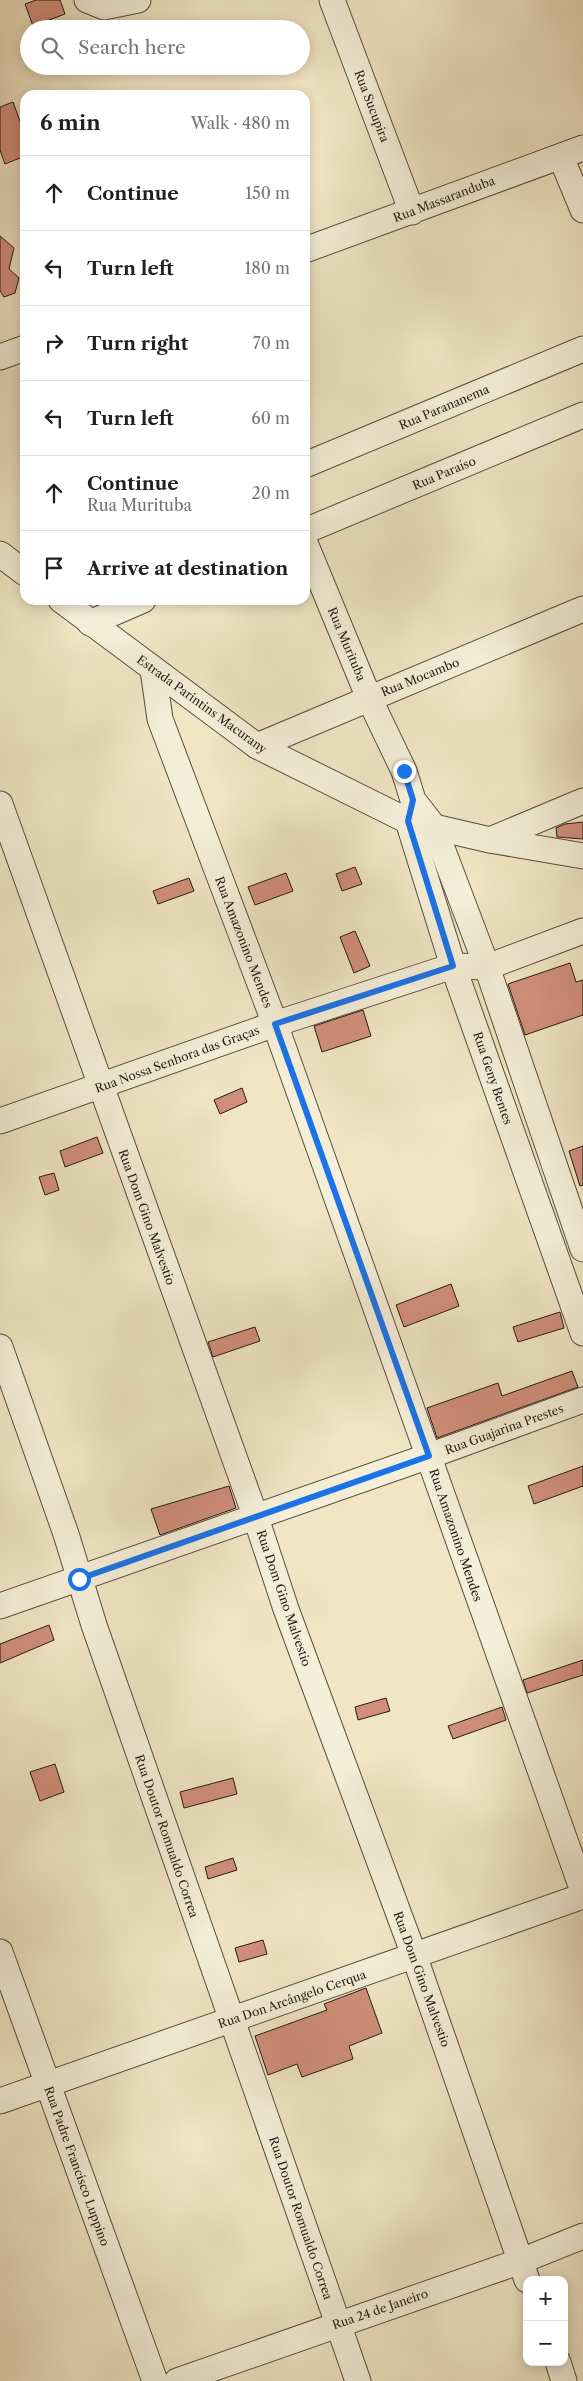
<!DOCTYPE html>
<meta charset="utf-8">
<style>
:root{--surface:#fff;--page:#f2f2f2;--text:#202124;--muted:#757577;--line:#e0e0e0}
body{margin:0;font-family:"Libre Caslon Text",serif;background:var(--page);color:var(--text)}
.controls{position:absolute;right:15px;bottom:15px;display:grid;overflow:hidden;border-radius:10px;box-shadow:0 2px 12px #0003}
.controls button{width:45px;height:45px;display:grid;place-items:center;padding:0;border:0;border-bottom:1px solid var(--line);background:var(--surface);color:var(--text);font:25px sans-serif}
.stop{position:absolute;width:15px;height:15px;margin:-11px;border:4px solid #1a73e8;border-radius:50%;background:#fff}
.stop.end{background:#1a73e8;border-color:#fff;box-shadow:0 1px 5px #0008}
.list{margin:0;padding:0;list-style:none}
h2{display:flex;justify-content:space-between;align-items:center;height:65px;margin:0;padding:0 20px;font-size:21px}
h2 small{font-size:16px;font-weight:400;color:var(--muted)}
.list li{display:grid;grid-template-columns:32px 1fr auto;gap:15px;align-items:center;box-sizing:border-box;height:75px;padding:0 20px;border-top:1px solid var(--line)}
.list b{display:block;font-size:19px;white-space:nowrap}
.list p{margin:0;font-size:16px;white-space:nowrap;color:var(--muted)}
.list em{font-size:16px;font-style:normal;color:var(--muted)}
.icon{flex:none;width:28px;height:28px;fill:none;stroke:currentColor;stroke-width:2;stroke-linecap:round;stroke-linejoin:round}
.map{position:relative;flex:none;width:583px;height:2381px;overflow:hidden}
.search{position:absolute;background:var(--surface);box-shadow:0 2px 12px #0003;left:20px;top:20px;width:290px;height:55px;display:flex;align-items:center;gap:12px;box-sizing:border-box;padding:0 18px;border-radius:28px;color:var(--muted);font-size:19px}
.panel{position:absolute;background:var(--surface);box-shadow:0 2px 12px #0003;left:20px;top:90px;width:290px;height:515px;border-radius:15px}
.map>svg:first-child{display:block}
.building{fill:#d18f7b;stroke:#241a13}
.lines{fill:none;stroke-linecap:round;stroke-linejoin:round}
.minor-casing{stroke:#574d3f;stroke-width:27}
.minor{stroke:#f5efd9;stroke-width:25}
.route{stroke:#1a73e8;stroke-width:6}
.labels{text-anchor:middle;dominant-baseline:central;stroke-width:5;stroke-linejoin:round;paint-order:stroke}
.street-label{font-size:12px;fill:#241a13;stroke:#f5efd9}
</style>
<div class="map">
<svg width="583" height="2381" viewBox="0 0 583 2381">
<rect width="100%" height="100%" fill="#f0e6c4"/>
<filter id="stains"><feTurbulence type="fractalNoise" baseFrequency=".004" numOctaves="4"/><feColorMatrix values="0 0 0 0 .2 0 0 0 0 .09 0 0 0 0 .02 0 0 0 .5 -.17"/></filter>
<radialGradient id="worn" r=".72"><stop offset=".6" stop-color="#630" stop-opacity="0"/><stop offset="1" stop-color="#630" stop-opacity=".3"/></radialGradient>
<g class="building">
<path d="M36,0H60L65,14L33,26L25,4Z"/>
<path d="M13,102L25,135V156L5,164L0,150V107Z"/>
<path d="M0,236L14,248L9,269L19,278L15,293L4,297L0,291Z"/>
<path d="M583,822V839L557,837L556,828L565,824Z"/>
<path d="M355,867L362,884L342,891L336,874Z"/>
<path d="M286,873L293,891L255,905L248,887Z"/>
<path d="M189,878L194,891L158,904L153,891Z"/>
<path d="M355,931L370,966L354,973L340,937Z"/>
<path d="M570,963L576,982L583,980V1015L525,1035L508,984Z"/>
<path d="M363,1010L371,1036L322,1052L314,1026Z"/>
<path d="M242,1088L247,1102L220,1114L214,1100Z"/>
<path d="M97,1137L103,1153L65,1167L60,1151Z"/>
<path d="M583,1146V1185L580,1186L569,1151Z"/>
<path d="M54,1173L59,1190L45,1195L39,1177Z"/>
<path d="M451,1284L459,1306L404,1327L396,1305Z"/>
<path d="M560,1312L564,1328L518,1342L513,1327Z"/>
<path d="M255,1327L260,1341L213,1357L208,1342Z"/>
<path d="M572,1371L578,1387L437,1438L427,1408L498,1383L502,1396Z"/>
<path d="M583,1466V1486L534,1504L528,1486Z"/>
<path d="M229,1486L236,1508L160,1535L151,1509Z"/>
<path d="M49,1625L54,1640L0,1663V1644Z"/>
<path d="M583,1660V1675L527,1693L523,1680Z"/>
<path d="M386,1698L390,1711L358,1720L355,1707Z"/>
<path d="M502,1707L506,1720L453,1739L448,1726Z"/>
<path d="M55,1764L64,1792L40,1801L30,1772Z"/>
<path d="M233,1778L237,1794L184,1808L180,1792Z"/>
<path d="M233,1858L237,1870L208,1879L205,1867Z"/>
<path d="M263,1940L267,1954L239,1962L235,1948Z"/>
<path d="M366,1988L382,2033L349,2046L353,2059L302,2077L297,2064L268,2075L255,2036L327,2010L324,2004Z"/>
</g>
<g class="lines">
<defs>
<g id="minor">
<path d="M87,0L104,7L138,0"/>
<path d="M332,0L412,212"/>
<path d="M561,157L583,210"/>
<path d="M305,250L583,148"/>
<path d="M0,357L25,348"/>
<path d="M305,465L583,349"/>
<path d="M305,531L583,415"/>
<path d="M305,543L369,698L404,771L413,800L434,827L487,967L583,1249"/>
<path d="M0,554L25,573"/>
<path d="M61,600L257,746L408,821L490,840L583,856"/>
<path d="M90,623L143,600"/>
<path d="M153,670L160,719C198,821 237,922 275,1024C380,1312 478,1603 583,1891"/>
<path d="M257,746L583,609"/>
<path d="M0,804L256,1518L286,1609L414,1955L527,2280"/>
<path d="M411,810L408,821L453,966L583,1333"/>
<path d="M490,840L583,801"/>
<path d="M0,1121L275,1024L453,966L487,967L583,931"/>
<path d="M0,1347L66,1534L94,1625L358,2381"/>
<path d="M0,1606L429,1456L583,1400"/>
<path d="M0,1952L155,2381"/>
<path d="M0,2101L583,1896"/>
<path d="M558,2362L564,2381"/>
<path d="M177,2381L521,2261L583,2236"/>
</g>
</defs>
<use href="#minor" class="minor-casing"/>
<use href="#minor" class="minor"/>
</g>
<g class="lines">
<path class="route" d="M79,1579L429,1456L275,1024L453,966L408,821L413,800L404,771"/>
</g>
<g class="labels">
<g class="street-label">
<text transform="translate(372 106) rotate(69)">Rua Sucupira</text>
<text transform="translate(444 199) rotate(-21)">Rua Massaranduba</text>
<text transform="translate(444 407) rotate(-23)">Rua Parananema</text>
<text transform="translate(444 473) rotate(-23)">Rua Paraíso</text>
<text transform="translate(347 644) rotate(67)">Rua Murituba</text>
<text transform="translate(420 677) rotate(-22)">Rua Mocambo</text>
<text transform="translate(202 704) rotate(36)">Estrada Parintins Macurany</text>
<text transform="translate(244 942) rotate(69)">Rua Amazonino Mendes</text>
<text transform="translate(177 1059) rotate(-20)">Rua Nossa Senhora das Graças</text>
<text transform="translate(493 1078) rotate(71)">Rua Geny Bentes</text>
<text transform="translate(147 1217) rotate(70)">Rua Dom Gino Malvestio</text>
<text transform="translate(504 1429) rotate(-20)">Rua Guajarina Prestes</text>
<text transform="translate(456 1535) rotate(71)">Rua Amazonino Mendes</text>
<text transform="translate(284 1598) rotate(71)">Rua Dom Gino Malvestio</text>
<text transform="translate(167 1836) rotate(71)">Rua Doutor Romualdo Correa</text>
<text transform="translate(422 1979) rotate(70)">Rua Dom Gino Malvestio</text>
<text transform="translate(292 1999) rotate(-19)">Rua Don Arcângelo Cerqua</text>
<text transform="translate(77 2166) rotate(70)">Rua Padre Francisco Luppino</text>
<text transform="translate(301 2218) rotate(71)">Rua Doutor Romualdo Correa</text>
<text transform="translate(380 2309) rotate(-19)">Rua 24 de Janeiro</text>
</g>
</g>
<rect width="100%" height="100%" filter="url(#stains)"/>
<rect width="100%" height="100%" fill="url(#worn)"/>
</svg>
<div class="controls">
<button>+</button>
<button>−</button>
</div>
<div class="stop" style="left:79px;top:1579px"></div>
<div class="stop end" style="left:404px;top:771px"></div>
<div class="search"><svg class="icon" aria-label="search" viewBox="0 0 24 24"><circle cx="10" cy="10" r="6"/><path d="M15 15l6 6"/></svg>Search here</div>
<section class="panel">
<h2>6 min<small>Walk · 480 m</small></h2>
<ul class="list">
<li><svg class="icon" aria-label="ahead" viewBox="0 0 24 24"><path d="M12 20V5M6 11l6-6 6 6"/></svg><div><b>Continue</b></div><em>150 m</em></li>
<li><svg class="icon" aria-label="left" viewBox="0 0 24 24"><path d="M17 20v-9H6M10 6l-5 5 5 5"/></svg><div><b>Turn left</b></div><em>180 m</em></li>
<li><svg class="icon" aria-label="right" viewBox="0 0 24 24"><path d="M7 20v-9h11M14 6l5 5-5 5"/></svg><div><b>Turn right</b></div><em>70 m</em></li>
<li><svg class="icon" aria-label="left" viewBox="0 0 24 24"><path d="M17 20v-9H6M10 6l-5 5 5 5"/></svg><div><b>Turn left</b></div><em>60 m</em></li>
<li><svg class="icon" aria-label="ahead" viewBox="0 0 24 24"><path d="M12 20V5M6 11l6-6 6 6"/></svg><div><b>Continue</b><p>Rua Murituba</p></div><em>20 m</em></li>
<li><svg class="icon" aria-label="arrive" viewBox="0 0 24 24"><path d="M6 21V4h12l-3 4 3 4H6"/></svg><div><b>Arrive at destination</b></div></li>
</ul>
</section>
</div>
